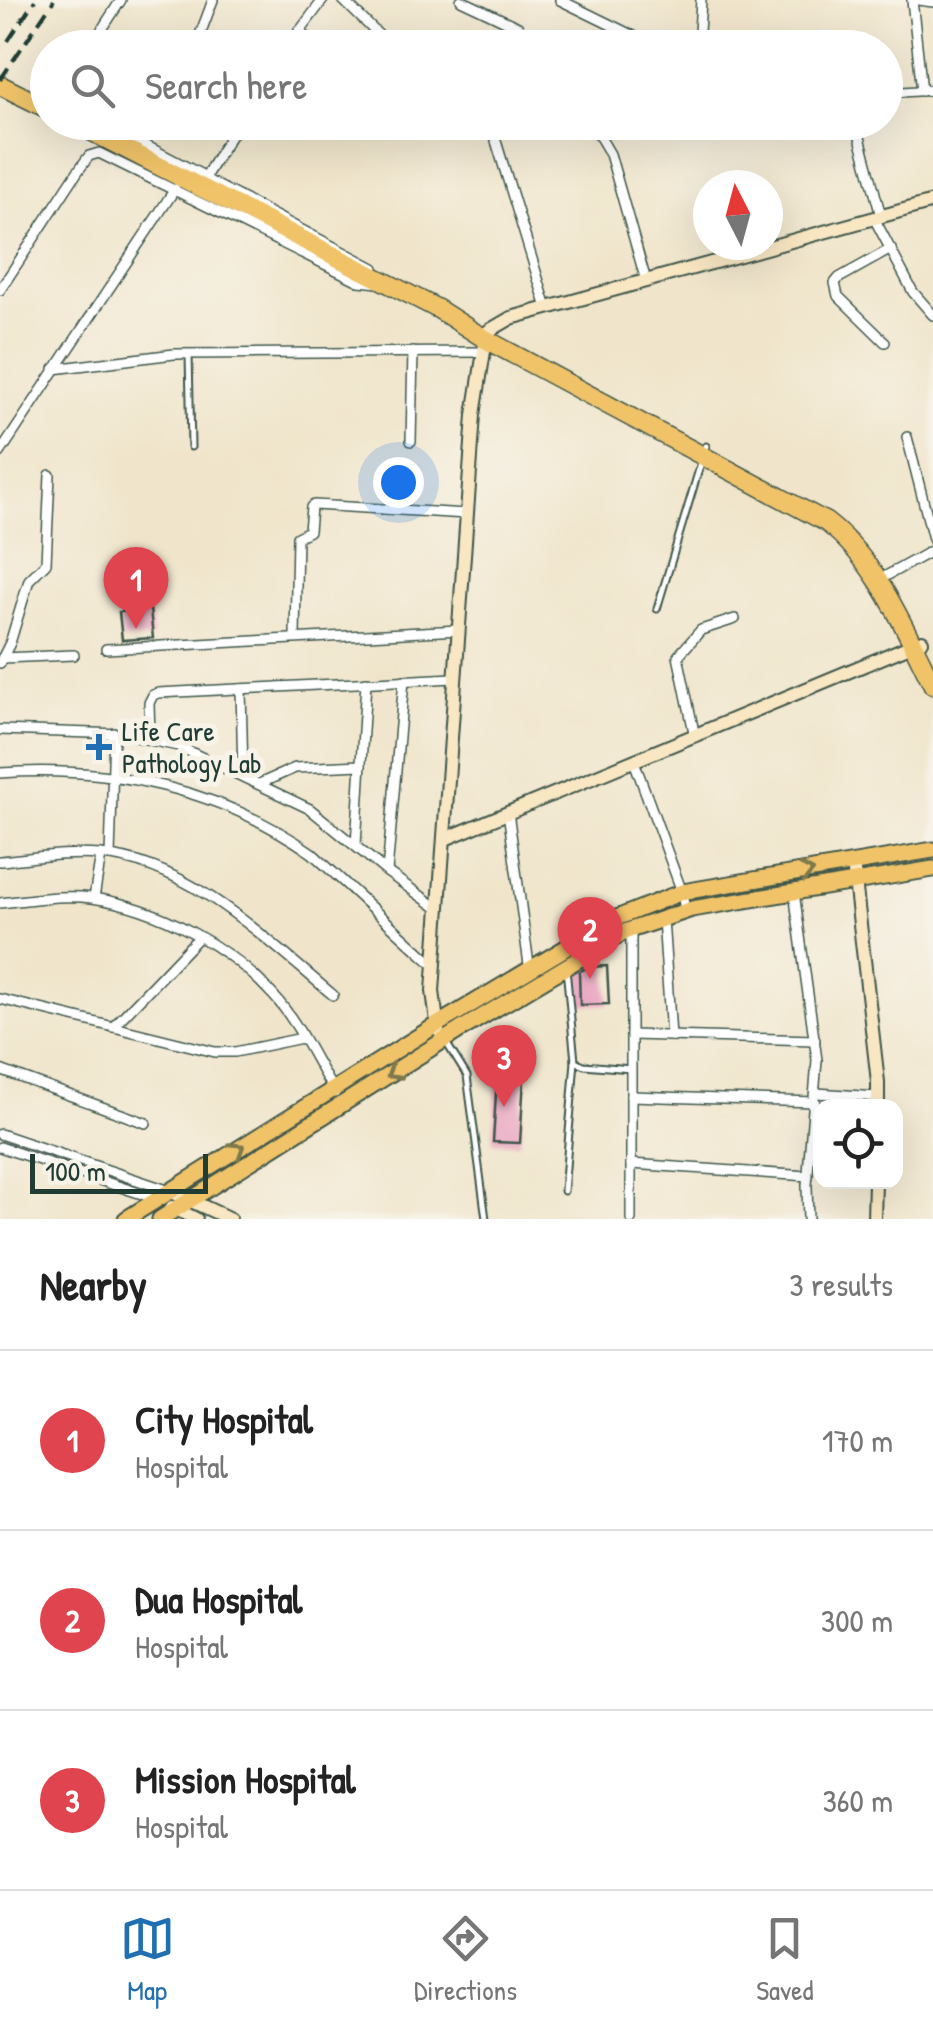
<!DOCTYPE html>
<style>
:root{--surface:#fff;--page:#f6f6f6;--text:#222;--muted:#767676;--line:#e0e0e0;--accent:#1f6fb2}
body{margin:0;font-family:"Patrick Hand",sans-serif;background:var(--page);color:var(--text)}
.controls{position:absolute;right:30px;bottom:30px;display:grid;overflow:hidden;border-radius:20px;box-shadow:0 10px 40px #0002}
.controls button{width:90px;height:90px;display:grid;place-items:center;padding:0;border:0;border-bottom:2px solid var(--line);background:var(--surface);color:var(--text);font:50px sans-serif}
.compass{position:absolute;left:693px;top:170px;width:90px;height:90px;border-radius:50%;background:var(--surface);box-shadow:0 10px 40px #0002;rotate:354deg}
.scale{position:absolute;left:30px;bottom:25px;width:178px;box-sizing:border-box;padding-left:10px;border:5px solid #1f3d34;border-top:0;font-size:28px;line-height:35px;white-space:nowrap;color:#1f3d34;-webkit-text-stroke:8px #f7f3e8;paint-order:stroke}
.you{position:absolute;left:398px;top:482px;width:35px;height:35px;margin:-25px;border:8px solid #fff;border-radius:50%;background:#1a73e8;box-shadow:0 0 0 15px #1a73e833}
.badge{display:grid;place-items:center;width:65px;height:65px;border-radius:50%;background:var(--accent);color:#fff;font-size:32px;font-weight:700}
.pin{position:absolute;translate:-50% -82px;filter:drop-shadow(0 2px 5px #0008)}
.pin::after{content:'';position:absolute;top:52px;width:35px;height:30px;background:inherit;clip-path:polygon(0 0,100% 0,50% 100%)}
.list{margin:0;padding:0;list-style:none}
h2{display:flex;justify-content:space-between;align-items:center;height:130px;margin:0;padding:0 40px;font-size:42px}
h2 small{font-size:32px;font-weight:400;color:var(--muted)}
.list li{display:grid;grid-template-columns:65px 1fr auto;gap:30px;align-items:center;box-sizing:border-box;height:180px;padding:0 40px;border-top:2px solid var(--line)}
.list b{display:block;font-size:38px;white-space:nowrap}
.list p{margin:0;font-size:32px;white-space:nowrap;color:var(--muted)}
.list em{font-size:32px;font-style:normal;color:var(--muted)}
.icon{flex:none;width:55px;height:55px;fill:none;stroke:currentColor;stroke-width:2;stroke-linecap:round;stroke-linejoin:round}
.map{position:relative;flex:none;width:933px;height:1219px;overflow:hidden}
.search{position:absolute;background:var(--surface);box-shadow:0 10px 40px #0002;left:30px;right:30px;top:30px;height:110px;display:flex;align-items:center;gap:25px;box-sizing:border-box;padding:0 35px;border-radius:55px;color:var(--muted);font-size:38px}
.sheet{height:670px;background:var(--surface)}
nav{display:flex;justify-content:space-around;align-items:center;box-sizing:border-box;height:140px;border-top:2px solid var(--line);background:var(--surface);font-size:28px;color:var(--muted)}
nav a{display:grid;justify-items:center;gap:5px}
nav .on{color:var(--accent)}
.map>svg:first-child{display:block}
.building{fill:#e9a0bf}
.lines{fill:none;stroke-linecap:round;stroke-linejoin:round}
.lane-casing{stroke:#3e564b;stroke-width:9}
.street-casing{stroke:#3e564b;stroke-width:12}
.secondary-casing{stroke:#3e564b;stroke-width:16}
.primary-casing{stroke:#3e564b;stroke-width:19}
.highway-casing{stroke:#3e564b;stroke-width:21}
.lane{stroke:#fff;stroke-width:5}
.street{stroke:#fff;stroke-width:9}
.secondary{stroke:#f9e7c3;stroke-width:12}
.primary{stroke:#f0c369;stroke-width:15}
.highway{stroke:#f0c369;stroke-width:18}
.rail{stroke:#1f3d34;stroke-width:4;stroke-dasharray:15 8;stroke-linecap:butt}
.oneway{stroke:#7d794c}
.poi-dot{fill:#1f6fb2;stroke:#f7f3e8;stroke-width:4}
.labels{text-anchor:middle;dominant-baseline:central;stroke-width:10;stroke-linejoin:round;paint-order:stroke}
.poi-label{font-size:28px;fill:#1f3d34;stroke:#f7f3e8;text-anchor:start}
</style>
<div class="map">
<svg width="933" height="1219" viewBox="0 0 933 1219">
<rect width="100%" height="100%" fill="#f7f3e8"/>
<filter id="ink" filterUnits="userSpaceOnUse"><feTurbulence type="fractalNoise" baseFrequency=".01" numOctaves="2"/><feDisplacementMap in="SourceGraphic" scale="20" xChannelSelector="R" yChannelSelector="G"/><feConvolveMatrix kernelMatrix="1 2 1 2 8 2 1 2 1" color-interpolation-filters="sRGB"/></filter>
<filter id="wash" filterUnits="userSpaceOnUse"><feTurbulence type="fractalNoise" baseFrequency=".0048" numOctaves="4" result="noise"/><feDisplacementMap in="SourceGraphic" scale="40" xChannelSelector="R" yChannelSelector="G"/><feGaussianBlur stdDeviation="2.25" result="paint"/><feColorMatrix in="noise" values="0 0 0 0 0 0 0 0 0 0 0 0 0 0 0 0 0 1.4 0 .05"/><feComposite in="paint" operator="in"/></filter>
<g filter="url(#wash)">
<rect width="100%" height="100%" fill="#f0e5cb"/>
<g id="blocks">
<g class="building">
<path d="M150,609L153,638L122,640L119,612Z"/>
<path d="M607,966L609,1004L580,1005L579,972L588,967Z"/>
<path d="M497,1077L524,1078L520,1143L493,1142Z"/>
</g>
</g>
</g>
<g filter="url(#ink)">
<use href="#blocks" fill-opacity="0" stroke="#3e564b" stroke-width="2.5"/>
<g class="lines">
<defs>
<g id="lane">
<path d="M189,355L191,447"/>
<path d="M657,609L706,446"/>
<path d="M566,968L575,1061L584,1065L631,1069"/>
<path d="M447,1044L467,1076L486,1219"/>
<path d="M564,1191L575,1061"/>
</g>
<g id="street">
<path d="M343,0L392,48"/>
<path d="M461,0L518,27"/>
<path d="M560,0L658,48"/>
<path d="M912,0L922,91"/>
<path d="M918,0L933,2"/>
<path d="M299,31L321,48"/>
<path d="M90,48L121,0"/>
<path d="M195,48L213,0"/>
<path d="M287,48L323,0"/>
<path d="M698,48L701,0"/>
<path d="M886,93L933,90"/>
<path d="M101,122L206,177"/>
<path d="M239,122L207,174V180L374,268"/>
<path d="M584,122L600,137L610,154L646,281"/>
<path d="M860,137L881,216"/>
<path d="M496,141L547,308"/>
<path d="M874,218L913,292L933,315"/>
<path d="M0,290L78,171L89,156L99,153L359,281L379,283"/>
<path d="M885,342L838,296L835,283L839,278L891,249"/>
<path d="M54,369L174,354L482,352"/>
<path d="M907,437L933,539"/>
<path d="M411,441L413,352"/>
<path d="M0,453L175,189"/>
<path d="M886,576L933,550"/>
<path d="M295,636L297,537L309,531L311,507L314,505L467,514"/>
<path d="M106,649L459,630"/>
<path d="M2,658L74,655"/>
<path d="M0,663L10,643L29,580L46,563L50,475"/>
<path d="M241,689L243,776"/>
<path d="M0,730L122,734L178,746L310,809L387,872L439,909"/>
<path d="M695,737L678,656L701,630L735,619"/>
<path d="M150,738L149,703L153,695L158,693L454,678"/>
<path d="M634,761L682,892L685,911"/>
<path d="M0,773C110,765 221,789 312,853L434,965"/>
<path d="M259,784L295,768L361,765"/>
<path d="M508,812L530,972"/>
<path d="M356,845L366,682"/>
<path d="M110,856L114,733"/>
<path d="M0,861C33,858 67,852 100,855C188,861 268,941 333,995"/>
<path d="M387,872L404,680"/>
<path d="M794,892L817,1060L807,1185L808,1219"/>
<path d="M94,898L101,855"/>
<path d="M0,903C31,900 62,894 92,898C158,907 229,946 273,995C299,1023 315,1061 335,1093"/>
<path d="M663,919L671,1036"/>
<path d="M0,999L215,1052H235L302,1038"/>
<path d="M113,1027L199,937"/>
<path d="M631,1035L815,1040"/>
<path d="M0,1070L146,1123"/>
<path d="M816,1093L878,1097"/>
<path d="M631,1096L815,1102"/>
<path d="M0,1134L170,1191"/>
<path d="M0,1147L157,1199"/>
<path d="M631,1164L808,1176"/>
<path d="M631,1219V927"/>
</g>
<g id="secondary">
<path d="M445,839L922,641"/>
<path d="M853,863L878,1082V1106"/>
<path d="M438,1030L433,991L474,415L487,332L511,318L933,202"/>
<path d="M170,1191L230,1219"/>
<path d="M172,1207L196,1219"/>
<path d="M874,1219L875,1182"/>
</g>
<g id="primary">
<path d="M126,1219L435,1026L614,919L682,892L933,850"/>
<path d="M160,1219L460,1030L624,932L692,909L933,869"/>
</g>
<g id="highway">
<path d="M0,85L48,109"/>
<path d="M73,122L438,309L485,339L826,522C878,562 904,628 933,685"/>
</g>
</defs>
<use href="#lane" class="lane-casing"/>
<use href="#street" class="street-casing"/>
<use href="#secondary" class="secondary-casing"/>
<use href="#primary" class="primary-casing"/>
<use href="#highway" class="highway-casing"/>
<use href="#lane" class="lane"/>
<use href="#street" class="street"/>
<use href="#secondary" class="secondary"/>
<use href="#primary" class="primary"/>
<use href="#highway" class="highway"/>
<g class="rail">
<path d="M8,41L35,0"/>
<path d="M0,80L54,0"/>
</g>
</g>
<defs><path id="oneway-chevron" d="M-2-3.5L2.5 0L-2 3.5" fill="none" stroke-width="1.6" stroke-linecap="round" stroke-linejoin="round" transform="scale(2.5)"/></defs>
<g class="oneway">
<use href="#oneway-chevron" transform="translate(807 872) rotate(-11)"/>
<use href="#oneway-chevron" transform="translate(393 1073) rotate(148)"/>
<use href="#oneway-chevron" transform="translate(238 1149) rotate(-32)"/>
</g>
</g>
<path class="poi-dot" d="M94 732h10v10h10v10h-10v10h-10v-10h-10v-10h10z"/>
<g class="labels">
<g class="poi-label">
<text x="122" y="731">Life Care<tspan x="122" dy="32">Pathology Lab</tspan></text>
</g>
</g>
</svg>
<div class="controls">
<button><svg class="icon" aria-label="locate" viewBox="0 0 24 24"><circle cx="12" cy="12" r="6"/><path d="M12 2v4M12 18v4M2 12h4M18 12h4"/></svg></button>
</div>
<svg class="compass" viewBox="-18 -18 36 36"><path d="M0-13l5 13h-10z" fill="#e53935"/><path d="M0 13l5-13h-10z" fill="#767676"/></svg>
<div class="scale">100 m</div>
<div class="you"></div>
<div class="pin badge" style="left:136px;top:629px;background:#e0444e">1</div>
<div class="pin badge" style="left:590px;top:979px;background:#e0444e">2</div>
<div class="pin badge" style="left:504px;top:1107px;background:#e0444e">3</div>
<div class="search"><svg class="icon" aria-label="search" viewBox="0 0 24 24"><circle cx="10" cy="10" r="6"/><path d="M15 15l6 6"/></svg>Search here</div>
</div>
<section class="sheet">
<h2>Nearby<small>3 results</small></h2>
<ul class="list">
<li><span class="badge" style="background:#e0444e">1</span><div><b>City Hospital</b><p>Hospital</p></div><em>170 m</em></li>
<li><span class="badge" style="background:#e0444e">2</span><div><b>Dua Hospital</b><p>Hospital</p></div><em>300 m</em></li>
<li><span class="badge" style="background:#e0444e">3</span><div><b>Mission Hospital</b><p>Hospital</p></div><em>360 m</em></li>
</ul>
</section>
<nav>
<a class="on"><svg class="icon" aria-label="map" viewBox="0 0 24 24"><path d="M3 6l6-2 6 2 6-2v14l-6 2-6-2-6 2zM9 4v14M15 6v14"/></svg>Map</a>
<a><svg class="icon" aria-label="directions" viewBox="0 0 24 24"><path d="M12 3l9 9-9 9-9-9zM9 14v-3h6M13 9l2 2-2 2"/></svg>Directions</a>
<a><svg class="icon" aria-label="saved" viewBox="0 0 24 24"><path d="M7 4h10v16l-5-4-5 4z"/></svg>Saved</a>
</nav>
